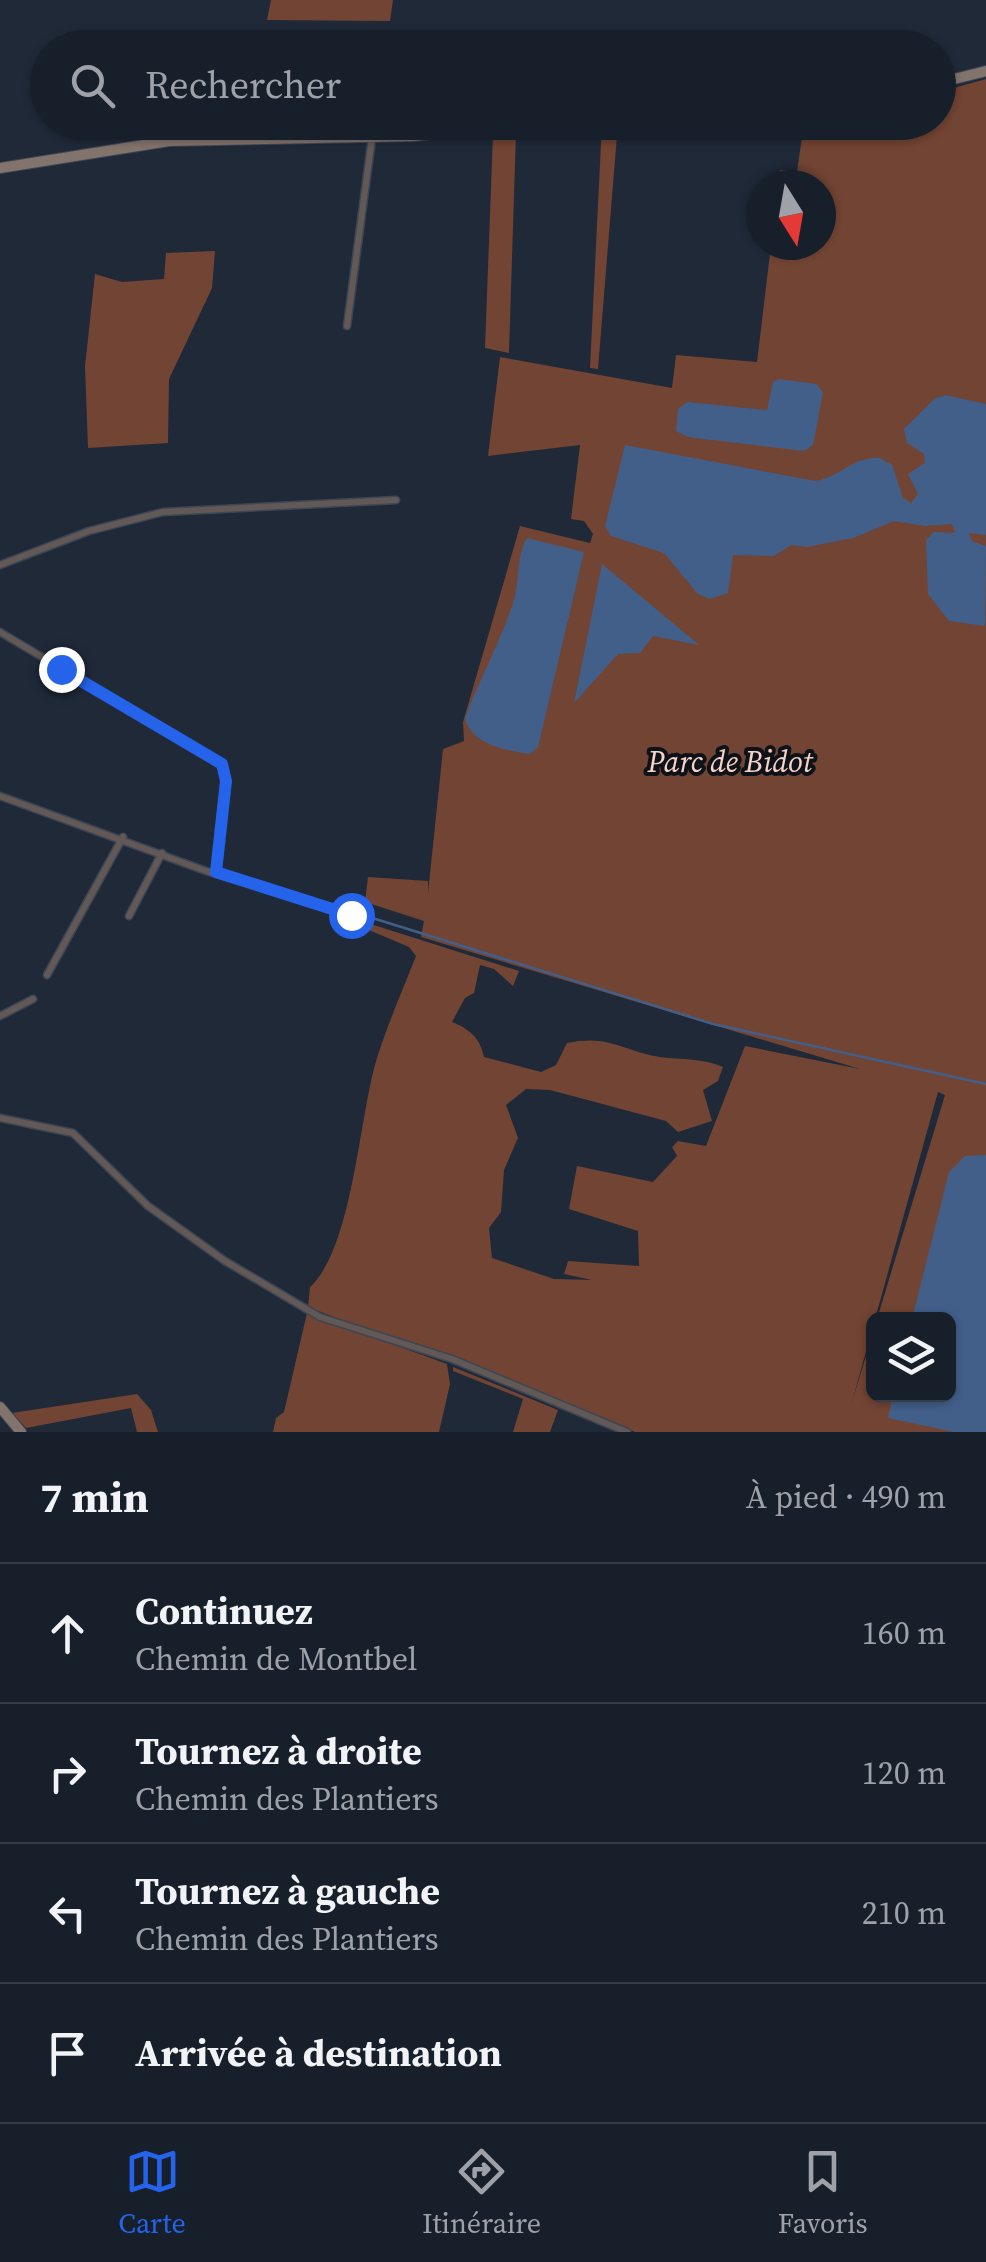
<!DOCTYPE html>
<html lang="fr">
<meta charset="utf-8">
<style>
:root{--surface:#171f2a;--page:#242c36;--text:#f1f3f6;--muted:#9ea2a8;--line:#363d47;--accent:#2563eb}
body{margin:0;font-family:"Source Serif 4",serif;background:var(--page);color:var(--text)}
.controls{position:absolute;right:30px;bottom:30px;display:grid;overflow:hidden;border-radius:15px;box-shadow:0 2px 8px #0004}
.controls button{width:90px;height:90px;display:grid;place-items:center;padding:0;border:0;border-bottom:2px solid var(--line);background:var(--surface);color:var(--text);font:50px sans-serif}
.compass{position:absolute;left:746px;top:170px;width:90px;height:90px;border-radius:50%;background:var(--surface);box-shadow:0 2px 8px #0004;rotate:169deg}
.stop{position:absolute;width:30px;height:30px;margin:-22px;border:8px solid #2563eb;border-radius:50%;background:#fff}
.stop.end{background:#2563eb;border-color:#fff;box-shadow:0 2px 10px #0008}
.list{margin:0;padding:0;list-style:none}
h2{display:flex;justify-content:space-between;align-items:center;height:130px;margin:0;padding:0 40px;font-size:42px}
h2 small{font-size:32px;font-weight:400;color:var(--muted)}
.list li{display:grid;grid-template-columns:65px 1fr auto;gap:30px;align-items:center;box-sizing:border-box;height:140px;padding:0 40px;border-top:2px solid var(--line)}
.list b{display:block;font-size:38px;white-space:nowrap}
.list p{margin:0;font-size:32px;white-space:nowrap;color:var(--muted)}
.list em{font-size:32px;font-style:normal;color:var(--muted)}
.icon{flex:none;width:55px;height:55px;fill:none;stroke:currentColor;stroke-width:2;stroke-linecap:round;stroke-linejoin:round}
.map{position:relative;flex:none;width:986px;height:1432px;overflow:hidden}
.search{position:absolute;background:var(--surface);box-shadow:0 2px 8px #0004;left:30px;right:30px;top:30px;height:110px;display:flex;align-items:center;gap:25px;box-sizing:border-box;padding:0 35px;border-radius:55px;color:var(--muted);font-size:38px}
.sheet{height:690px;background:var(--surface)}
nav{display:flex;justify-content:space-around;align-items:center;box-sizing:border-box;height:140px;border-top:2px solid var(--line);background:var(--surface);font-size:28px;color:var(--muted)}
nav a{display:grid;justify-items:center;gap:5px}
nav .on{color:var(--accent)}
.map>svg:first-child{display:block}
.green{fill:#724433;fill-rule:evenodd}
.water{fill:#425f8a}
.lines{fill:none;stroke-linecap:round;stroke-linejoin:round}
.stream{stroke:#425f8a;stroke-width:2.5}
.street-casing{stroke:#3c4654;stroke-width:9}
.secondary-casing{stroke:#3c4654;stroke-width:12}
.street{stroke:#625855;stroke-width:6}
.secondary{stroke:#83736d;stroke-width:10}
.route{stroke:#2563eb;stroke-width:12}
.labels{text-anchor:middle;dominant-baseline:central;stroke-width:8;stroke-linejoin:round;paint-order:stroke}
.park-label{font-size:30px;font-style:italic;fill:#f6d3c6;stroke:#0d1118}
</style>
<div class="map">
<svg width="986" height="1432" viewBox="0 0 986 1432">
<rect width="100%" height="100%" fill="#1f2938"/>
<g class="green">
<path d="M271,0H393L390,21L267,20Z"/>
<path d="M986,79V1432H635L308,1307L310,1287C353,1248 359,1116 377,1058C388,1023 403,989 416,956L409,947L350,922L358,920L519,971L513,986L494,969L480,965L474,993L465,998L452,1022C469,1029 480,1037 484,1057L541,1072L556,1065L567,1043C609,1034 623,1051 660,1057C683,1060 702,1058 723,1067L718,1081L703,1090L712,1121L678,1132L666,1121L550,1090L526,1089L506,1105L518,1138L504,1170L501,1212L489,1228L492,1258L554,1279L592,1280L564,1274L568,1261L639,1266L638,1231L569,1209L577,1166L653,1182L677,1156L672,1147L678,1141L706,1146L745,1046L860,1069L421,937L424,921L365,902L368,877L428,881V893L443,749L464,741L463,722L520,526L590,543L593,534L584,521L571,519L580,445L488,456L500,357L672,388L676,355L757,362L771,245H821V185H778L780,170L797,172L804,123L938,122L939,92ZM938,1092L945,1095L877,1319L948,1320V1394H874L873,1333L852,1402Z"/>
<path d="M602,123H618L598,369L590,368Z"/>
<path d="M516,132L509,353L485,348L493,134Z"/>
<path d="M215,251L212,288L169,379L168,443L88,448L85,366L95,274L122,282L164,279L166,253Z"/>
<path d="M307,1313L447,1364L450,1384L439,1432H273L276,1418L284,1412Z"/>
<path d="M453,1367L558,1410L550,1432H513L523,1399L453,1371Z"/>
<path d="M137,1394L151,1410L158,1432H137L131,1408L26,1428L12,1413Z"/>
</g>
<g class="water">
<path d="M779,379L816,384L823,392L813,445L804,451L688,437L676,431L678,409L687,402L767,410L773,382Z"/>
<path d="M945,395L986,404V535L969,533L972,541L986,546L985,626L949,621L928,594L926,540L934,532L955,533L952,524L925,526L894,521L853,538L807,547L791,545L774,556L733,555L728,593L709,599L697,593L664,553L611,536L605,526L625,445L815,481C840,478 853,456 880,458L892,465L903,498L911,503L918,494L908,474L925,463L924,454L907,443L904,429L934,399Z"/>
<path d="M527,538L584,552L538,747L530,754C507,751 470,744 465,718C480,678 501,641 514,600C520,580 516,556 527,538Z"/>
<path d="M602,564L699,645L653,636L640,653L618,654L574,703Z"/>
<path d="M986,1155V1432H954L888,1418L893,1395L948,1394V1320L912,1319L949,1172L965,1156Z"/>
</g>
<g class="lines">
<path class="stream" d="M366,916L713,1024L986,1084"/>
<defs>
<g id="street">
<path d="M347,326L372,138"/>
<path d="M0,565L89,531L163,512L396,500"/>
<path d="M0,632L222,764L226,781L216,872"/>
<path d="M0,796L206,871L359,916"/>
<path d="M129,916L162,853"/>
<path d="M47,975L123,837"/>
<path d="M0,1016L33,999"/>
<path d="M0,1118L73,1133L148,1206L225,1261L320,1317L452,1359L627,1432"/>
</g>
<g id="secondary">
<path d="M938,83L986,71"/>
<path d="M0,168L169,141L414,136L534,122"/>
<path d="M0,1407L21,1432"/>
</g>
</defs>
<use href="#street" class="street-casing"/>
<use href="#secondary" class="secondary-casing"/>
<use href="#street" class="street"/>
<use href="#secondary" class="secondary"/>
</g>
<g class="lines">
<path class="route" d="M61,669L222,764L226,781L216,872L351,915"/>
</g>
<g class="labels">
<g class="park-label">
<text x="730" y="761">Parc de Bidot</text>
</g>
</g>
</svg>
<div class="controls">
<button><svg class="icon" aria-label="layers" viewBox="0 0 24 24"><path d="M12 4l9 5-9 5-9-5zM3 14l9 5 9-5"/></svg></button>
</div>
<svg class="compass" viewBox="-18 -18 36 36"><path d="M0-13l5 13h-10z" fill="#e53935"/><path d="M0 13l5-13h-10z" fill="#9ea2a8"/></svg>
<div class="stop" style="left:351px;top:915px"></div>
<div class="stop end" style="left:61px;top:669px"></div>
<div class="search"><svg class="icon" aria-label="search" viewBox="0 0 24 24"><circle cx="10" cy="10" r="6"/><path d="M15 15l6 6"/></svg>Rechercher</div>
</div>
<section class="sheet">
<h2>7 min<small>À pied · 490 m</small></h2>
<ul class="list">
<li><svg class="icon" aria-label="ahead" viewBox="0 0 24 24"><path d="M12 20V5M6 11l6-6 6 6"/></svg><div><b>Continuez</b><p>Chemin de Montbel</p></div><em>160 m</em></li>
<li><svg class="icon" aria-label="right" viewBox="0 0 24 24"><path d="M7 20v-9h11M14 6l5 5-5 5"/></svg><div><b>Tournez à droite</b><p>Chemin des Plantiers</p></div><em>120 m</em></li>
<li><svg class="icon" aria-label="left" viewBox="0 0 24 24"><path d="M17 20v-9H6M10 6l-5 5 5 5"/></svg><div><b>Tournez à gauche</b><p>Chemin des Plantiers</p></div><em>210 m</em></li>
<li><svg class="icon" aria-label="arrive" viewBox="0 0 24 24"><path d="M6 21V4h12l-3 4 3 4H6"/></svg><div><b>Arrivée à destination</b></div></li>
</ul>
</section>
<nav>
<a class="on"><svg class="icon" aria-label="map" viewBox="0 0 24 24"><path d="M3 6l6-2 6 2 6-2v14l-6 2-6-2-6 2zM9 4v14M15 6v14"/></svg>Carte</a>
<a><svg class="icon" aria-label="directions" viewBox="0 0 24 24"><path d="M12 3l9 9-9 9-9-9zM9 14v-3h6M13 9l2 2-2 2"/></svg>Itinéraire</a>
<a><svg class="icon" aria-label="saved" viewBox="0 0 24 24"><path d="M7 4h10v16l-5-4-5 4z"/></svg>Favoris</a>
</nav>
